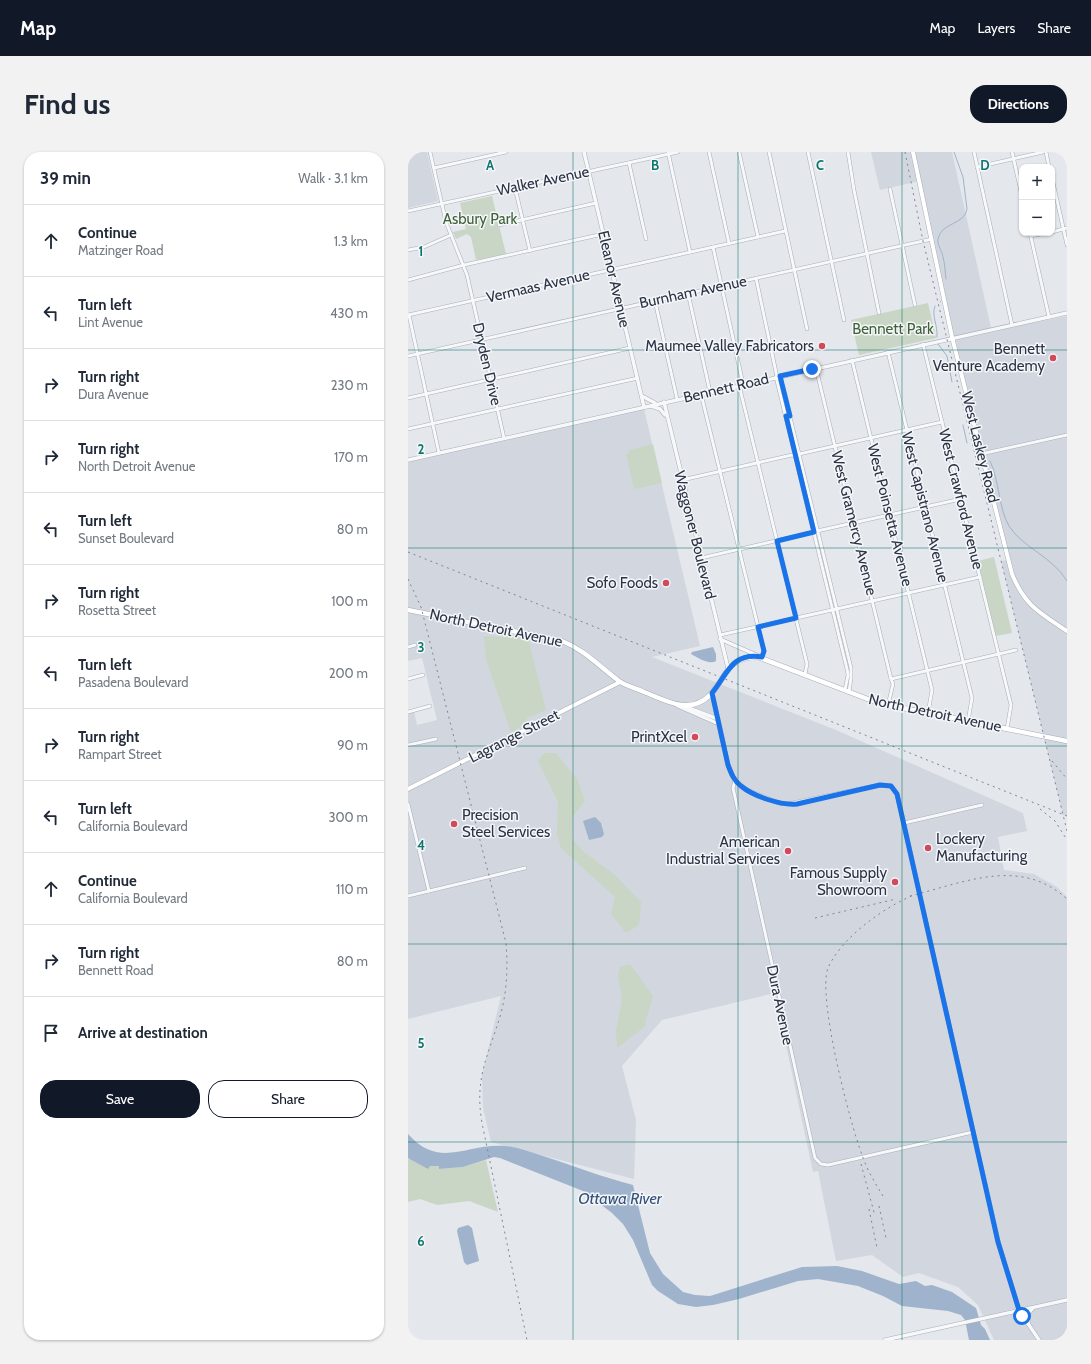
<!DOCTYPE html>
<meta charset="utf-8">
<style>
:root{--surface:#fff;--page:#f2f2f3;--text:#1f2937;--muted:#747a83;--line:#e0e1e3;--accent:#111827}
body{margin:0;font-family:Cabin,sans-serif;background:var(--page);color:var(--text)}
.controls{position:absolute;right:12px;top:12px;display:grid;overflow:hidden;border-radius:8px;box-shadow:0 1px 3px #0004}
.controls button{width:36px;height:36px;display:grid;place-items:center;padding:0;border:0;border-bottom:1px solid var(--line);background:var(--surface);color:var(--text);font:20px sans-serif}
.stop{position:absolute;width:12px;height:12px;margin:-9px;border:3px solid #1a73e8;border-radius:50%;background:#fff}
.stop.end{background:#1a73e8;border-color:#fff;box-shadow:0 1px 4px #0008}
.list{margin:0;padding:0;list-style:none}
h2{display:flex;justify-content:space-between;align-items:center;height:52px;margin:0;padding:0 16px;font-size:17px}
h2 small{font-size:13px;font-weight:400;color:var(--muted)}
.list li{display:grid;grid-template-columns:26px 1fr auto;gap:12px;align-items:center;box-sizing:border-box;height:72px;padding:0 16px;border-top:1px solid var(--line)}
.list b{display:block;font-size:15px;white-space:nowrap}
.list p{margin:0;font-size:13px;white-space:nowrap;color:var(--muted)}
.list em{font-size:13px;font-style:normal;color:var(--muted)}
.actions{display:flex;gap:8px;padding:12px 16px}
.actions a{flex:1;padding:9px 0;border:1px solid var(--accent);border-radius:16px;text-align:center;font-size:14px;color:var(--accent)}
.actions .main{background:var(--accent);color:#fff}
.icon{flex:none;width:22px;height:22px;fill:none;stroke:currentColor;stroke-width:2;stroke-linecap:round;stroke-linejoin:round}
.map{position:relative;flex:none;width:659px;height:1188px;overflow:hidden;border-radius:16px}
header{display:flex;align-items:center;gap:24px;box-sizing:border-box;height:56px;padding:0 20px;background:var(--accent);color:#fff}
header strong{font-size:19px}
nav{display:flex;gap:22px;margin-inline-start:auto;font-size:14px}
.intro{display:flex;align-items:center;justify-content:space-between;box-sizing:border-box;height:96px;padding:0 24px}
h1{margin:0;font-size:28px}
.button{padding:10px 18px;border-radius:16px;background:var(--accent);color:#fff;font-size:14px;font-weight:700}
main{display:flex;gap:24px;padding:0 24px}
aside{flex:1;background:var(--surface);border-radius:16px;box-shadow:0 1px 3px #0004}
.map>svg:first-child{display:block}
.built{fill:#d2d6de}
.green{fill:#c9d6c5}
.water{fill:#9fb4cc}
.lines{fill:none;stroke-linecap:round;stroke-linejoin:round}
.stream{stroke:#9fb4cc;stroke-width:1}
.minor-casing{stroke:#a9aeb7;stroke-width:4}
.tertiary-casing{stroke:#a9aeb7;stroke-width:4.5}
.secondary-casing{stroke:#a9aeb7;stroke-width:5}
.primary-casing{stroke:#a3abb8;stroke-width:5.5}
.minor{stroke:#f7f8fa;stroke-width:3}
.tertiary{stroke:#f7f8fa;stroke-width:3.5}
.secondary{stroke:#fff;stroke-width:4}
.primary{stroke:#fff;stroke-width:4.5}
.rail{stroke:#7d8696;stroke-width:1;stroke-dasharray:2 4;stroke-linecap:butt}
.route{stroke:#1a73e8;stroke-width:5}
.grid{fill:none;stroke:#0f766e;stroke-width:1;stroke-opacity:0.55}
.poi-dot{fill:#d1495b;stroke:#f4f6f9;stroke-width:1.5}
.labels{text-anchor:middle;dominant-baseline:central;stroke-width:3;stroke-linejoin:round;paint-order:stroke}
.street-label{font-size:15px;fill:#2b3445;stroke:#f4f6f9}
.park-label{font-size:15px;fill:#3f6138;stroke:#f4f6f9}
.poi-label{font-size:15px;fill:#2b3445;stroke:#f4f6f9;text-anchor:end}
.water-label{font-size:16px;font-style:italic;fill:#34527a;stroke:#f4f6f9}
.grid-label{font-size:13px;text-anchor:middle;font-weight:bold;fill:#0f766e;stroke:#f4f6f9;stroke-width:3;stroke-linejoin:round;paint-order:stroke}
</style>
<header>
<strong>Map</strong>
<nav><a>Map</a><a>Layers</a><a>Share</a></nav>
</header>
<div class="intro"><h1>Find us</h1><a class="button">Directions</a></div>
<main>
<aside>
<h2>39 min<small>Walk · 3.1 km</small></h2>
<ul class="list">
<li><svg class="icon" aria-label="ahead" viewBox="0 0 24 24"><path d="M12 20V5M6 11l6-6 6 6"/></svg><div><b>Continue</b><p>Matzinger Road</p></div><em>1.3 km</em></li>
<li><svg class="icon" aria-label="left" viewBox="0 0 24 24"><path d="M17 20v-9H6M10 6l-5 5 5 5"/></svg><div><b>Turn left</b><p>Lint Avenue</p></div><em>430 m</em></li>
<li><svg class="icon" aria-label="right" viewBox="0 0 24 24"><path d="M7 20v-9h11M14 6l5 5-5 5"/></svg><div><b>Turn right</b><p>Dura Avenue</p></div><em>230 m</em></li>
<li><svg class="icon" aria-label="right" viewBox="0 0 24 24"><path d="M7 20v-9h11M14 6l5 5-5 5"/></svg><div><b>Turn right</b><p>North Detroit Avenue</p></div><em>170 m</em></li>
<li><svg class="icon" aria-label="left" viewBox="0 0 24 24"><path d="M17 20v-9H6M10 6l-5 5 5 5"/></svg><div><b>Turn left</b><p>Sunset Boulevard</p></div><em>80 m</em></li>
<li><svg class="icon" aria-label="right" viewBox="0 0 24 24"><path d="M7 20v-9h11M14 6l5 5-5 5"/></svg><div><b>Turn right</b><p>Rosetta Street</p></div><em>100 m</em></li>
<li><svg class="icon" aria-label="left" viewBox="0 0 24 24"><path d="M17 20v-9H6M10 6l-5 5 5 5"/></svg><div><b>Turn left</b><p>Pasadena Boulevard</p></div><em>200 m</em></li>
<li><svg class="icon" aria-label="right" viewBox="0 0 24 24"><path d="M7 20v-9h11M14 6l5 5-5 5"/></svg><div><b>Turn right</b><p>Rampart Street</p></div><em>90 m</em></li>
<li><svg class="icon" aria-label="left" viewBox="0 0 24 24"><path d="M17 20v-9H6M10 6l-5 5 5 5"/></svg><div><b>Turn left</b><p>California Boulevard</p></div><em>300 m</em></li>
<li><svg class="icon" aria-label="ahead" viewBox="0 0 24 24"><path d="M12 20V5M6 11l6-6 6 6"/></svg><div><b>Continue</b><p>California Boulevard</p></div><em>110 m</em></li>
<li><svg class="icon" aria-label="right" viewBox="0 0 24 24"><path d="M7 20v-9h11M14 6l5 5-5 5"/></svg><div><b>Turn right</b><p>Bennett Road</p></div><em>80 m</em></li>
<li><svg class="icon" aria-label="arrive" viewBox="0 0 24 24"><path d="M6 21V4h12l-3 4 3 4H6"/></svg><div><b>Arrive at destination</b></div></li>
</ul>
<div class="actions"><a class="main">Save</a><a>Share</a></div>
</aside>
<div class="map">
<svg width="659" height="1188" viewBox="0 0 659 1188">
<rect width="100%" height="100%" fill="#e4e7ec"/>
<g class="built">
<path d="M0,0H19L30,49L0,56Z"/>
<path d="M463,0H544L583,176L623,167L624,171L659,164V664L655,663L593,409L599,408L544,185L511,29L472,38Z"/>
<path d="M236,257L292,494L244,505L428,578L615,661L619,679L590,685L596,718L626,722L649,735L659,745V1188H586L570,1153L550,1135L511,1121L495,1125L464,1103L428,1109L410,1019L405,1020L367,841L254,868L214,914L228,968L226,1027L83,990L75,956L74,923L93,844L0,867V560L6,559L9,573L29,568L14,506L0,509V310Z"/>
</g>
<g class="green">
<path d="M84,44L98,102L68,108L63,85L59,82L48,87L45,80L58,77L52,51Z"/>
<path d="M520,151L528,186L451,203L443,168Z"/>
<path d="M245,292L254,331L226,337L218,302L221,301V298Z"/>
<path d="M586,405L604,481L588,484L570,409Z"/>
<path d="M76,484L120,486L138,558L119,566L118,572L103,580L78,508Z"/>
<path d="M136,601H148L169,627L177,649L165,664L164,687L176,700L207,723L233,750L231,773L218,781L203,762L207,745L153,696L149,682L150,650L130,609Z"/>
<path d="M222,812L245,844L236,875L209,896L208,880L214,846L210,824L212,815Z"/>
<path d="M0,1006L22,1014H31L32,1017L55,1015L78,1008L90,1060L61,1049L29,1053L12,1047L0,1050Z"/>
</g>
<g class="water">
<path d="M305,495L308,502V509C301,513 290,506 283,502L284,500Z"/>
<path d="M187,665L193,671L196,682L194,685L181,688L175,669Z"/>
<path d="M0,982C32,1018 58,991 97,994C109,995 121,1000 132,1003C163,1013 194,1025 225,1033L242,1101L255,1122L275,1140L287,1143L302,1144L394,1115L429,1114L454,1119L491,1132L508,1129L517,1134L524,1133L544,1140L568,1156L573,1173L577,1177L582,1188H561L557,1168L553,1163L540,1159L494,1154L475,1144L450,1134L410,1127L390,1129L331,1147L305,1153L288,1155L270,1152L250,1139L244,1133L225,1088L215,1072L204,1061L175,1039L92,1006L86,1005L55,1015L31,1017V1014H22L20,1017L0,1006Z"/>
<path d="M60,1073L64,1076L71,1109L59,1113L56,1110L49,1079L50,1076Z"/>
</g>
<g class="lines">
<g class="stream">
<path d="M538,127C537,120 537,112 535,105C534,99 529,93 530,87C533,70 557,73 559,57L555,25L546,0"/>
<path d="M532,150L533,149"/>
<path d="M527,154C523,163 530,173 529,185"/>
<path d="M530,192L539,204L544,230"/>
<path d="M555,273L559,291"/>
<path d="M582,309C591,327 591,358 601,374C615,396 644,404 659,429"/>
</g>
<defs>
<g id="minor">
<path d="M22,0L38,70L59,123L96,286"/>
<path d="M260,0L282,100"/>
<path d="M301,0L321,91"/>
<path d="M331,0L350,85"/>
<path d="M361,0L399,177"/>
<path d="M400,0L436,168"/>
<path d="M440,0L446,38L471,161"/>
<path d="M566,0L604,173"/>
<path d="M604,0L614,44"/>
<path d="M638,0L641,15"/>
<path d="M221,11L238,87"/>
<path d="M569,15L635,0"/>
<path d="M26,16L98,0"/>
<path d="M644,26L659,93"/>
<path d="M107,36L122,99"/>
<path d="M482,37L507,153"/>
<path d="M0,59L270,0"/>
<path d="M91,73L188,51"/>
<path d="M644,80L659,76"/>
<path d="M622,81L641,165"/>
<path d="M623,84L638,81"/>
<path d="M305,95L335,232"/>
<path d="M0,98L16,95L43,83"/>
<path d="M348,126L369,225"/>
<path d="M0,128L56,113L195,82"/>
<path d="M280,141L302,240"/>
<path d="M247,149L269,247"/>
<path d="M0,163L377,79"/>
<path d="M1,163L31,301"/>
<path d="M515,192L603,553L599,577"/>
<path d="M480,200L564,546L560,569"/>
<path d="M0,204L524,87"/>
<path d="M444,208L524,538L520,561"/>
<path d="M408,216L483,527L485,532L480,553"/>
<path d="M372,224L443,516V526L441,540"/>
<path d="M368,225L439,517L440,523L437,538"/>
<path d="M331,233L399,512L397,522"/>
<path d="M293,242L356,499L354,505"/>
<path d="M0,246L222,196"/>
<path d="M0,277L230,226"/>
<path d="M391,302L534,270"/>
<path d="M573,302L659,283"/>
<path d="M274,328L384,303L388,304"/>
<path d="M409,379L553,347"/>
<path d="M293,406L406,380"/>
<path d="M312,483L572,425"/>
<path d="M0,495L7,493"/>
<path d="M0,527L15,523"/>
<path d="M483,527L608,498"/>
<path d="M0,560L22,554"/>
<path d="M0,593L28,587"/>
<path d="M327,629L325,636L407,1006L413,1012L420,1013L565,980"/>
<path d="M0,652L21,739"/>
<path d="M496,671L574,653"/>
<path d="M0,744L117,716"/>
</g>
<g id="tertiary">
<path d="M176,0L236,255"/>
<path d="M234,244L247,251"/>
<path d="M256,250L320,516"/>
<path d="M243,254L252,257L257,263"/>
<path d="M0,308L659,161"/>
<path d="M312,487L353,505"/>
<path d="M304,541L320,613L327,629L341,639L371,651L381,652L472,633L483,634L489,642L590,1089L611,1158L631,1188"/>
<path d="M270,554L311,572"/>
<path d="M275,554L310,567"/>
<path d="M620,1172V1162L625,1156"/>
<path d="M477,1188L659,1148"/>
</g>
<g id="secondary">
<path d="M505,0L544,185L604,422C617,454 632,461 659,479"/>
<path d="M0,637L212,530"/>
</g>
<path id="primary" d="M0,458L154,489C177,498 192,515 211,529C218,534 228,536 236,540C257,548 281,563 301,544C319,526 317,505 350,505L470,551L659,589"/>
</defs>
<use href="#minor" class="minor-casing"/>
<use href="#tertiary" class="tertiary-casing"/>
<use href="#secondary" class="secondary-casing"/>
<use href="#primary" class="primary-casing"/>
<use href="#minor" class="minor"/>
<use href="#tertiary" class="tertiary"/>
<use href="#secondary" class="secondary"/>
<use href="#primary" class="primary"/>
<g class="rail">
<path d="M497,0L515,89L659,679"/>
<path d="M0,400L659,664"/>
<path d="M0,427L13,455L98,791C100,815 99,838 93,861C81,903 66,924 74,971L119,1188"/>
<path d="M644,609L659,627"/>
<path d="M632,657L647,669L659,688"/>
<path d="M502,744C555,731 612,704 659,747"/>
<path d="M407,766L488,747"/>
<path d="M453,1012L467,1064"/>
<path d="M475,1044C467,1031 459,1018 454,1003C442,971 409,845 420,816C433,786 476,755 506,743"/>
<path d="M471,1054L478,1086"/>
<path d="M461,1057L469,1096"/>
</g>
</g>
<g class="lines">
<path class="route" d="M404,217L372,224L382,264H378L406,380L369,389L388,466L350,475L356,499L354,505C323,500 319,523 304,541L320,613C323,621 326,629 333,634C345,644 374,654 389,652L472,633L483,634L489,642L590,1090L611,1158L614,1164"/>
</g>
<path class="grid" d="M165,0V1188M330,0V1188M494,0V1188M0,198H659M0,396H659M0,594H659M0,792H659M0,990H659"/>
<g class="poi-dot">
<circle cx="414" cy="194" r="4"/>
<circle cx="645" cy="206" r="4"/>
<circle cx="258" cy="431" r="4"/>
<circle cx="287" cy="585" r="4"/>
<circle cx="46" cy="672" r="4"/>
<circle cx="520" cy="696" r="4"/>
<circle cx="380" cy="699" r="4"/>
<circle cx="487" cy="730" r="4"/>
</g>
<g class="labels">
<g class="street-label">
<text transform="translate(135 29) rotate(-12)">Walker Avenue</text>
<text transform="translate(206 127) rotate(77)">Eleanor Avenue</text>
<text transform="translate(130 134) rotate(-13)">Vermaas Avenue</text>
<text transform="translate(285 140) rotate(-12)">Burnham Avenue</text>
<text transform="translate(79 212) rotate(77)">Dryden Drive</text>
<text transform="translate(318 236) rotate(-13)">Bennett Road</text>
<text transform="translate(572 295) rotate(76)">West Laskey Road</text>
<text transform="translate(553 347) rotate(76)">West Crawford Avenue</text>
<text transform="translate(517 355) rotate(76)">West Capistrano Avenue</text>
<text transform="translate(482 363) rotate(76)">West Poinsetta Avenue</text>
<text transform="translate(446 371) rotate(76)">West Gramercy Avenue</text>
<text transform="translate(287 383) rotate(76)">Waggoner Boulevard</text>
<text transform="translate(88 476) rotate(12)">North Detroit Avenue</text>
<text transform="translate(527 561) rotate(12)">North Detroit Avenue</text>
<text transform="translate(106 584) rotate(-27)">Lagrange Street</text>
<text transform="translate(372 853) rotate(78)">Dura Avenue</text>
</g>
<g class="park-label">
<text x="72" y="67">Asbury Park</text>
<text x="485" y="177">Bennett Park</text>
</g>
<g class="poi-label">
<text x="406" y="194">Maumee Valley Fabricators</text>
<text x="637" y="197">Bennett<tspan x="637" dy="17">Venture Academy</tspan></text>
<text x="250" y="431">Sofo Foods</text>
<text x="279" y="585">PrintXcel</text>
<text x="54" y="663" text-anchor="start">Precision<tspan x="54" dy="17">Steel Services</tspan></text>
<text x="528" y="687" text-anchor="start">Lockery<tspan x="528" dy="17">Manufacturing</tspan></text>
<text x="372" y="690">American<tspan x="372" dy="17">Industrial Services</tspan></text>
<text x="479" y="721">Famous Supply<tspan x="479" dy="17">Showroom</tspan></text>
</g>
<g class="water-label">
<text x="212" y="1046">Ottawa River</text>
</g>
</g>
<g class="grid-label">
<text x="82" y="18">A</text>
<text x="247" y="18">B</text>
<text x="412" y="18">C</text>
<text x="577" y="18">D</text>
<text x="13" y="104">1</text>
<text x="13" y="302">2</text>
<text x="13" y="500">3</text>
<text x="13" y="698">4</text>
<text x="13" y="896">5</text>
<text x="13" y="1094">6</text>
</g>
</svg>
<div class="controls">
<button>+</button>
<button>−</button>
</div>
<div class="stop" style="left:614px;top:1164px"></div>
<div class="stop end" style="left:404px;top:217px"></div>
</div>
</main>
